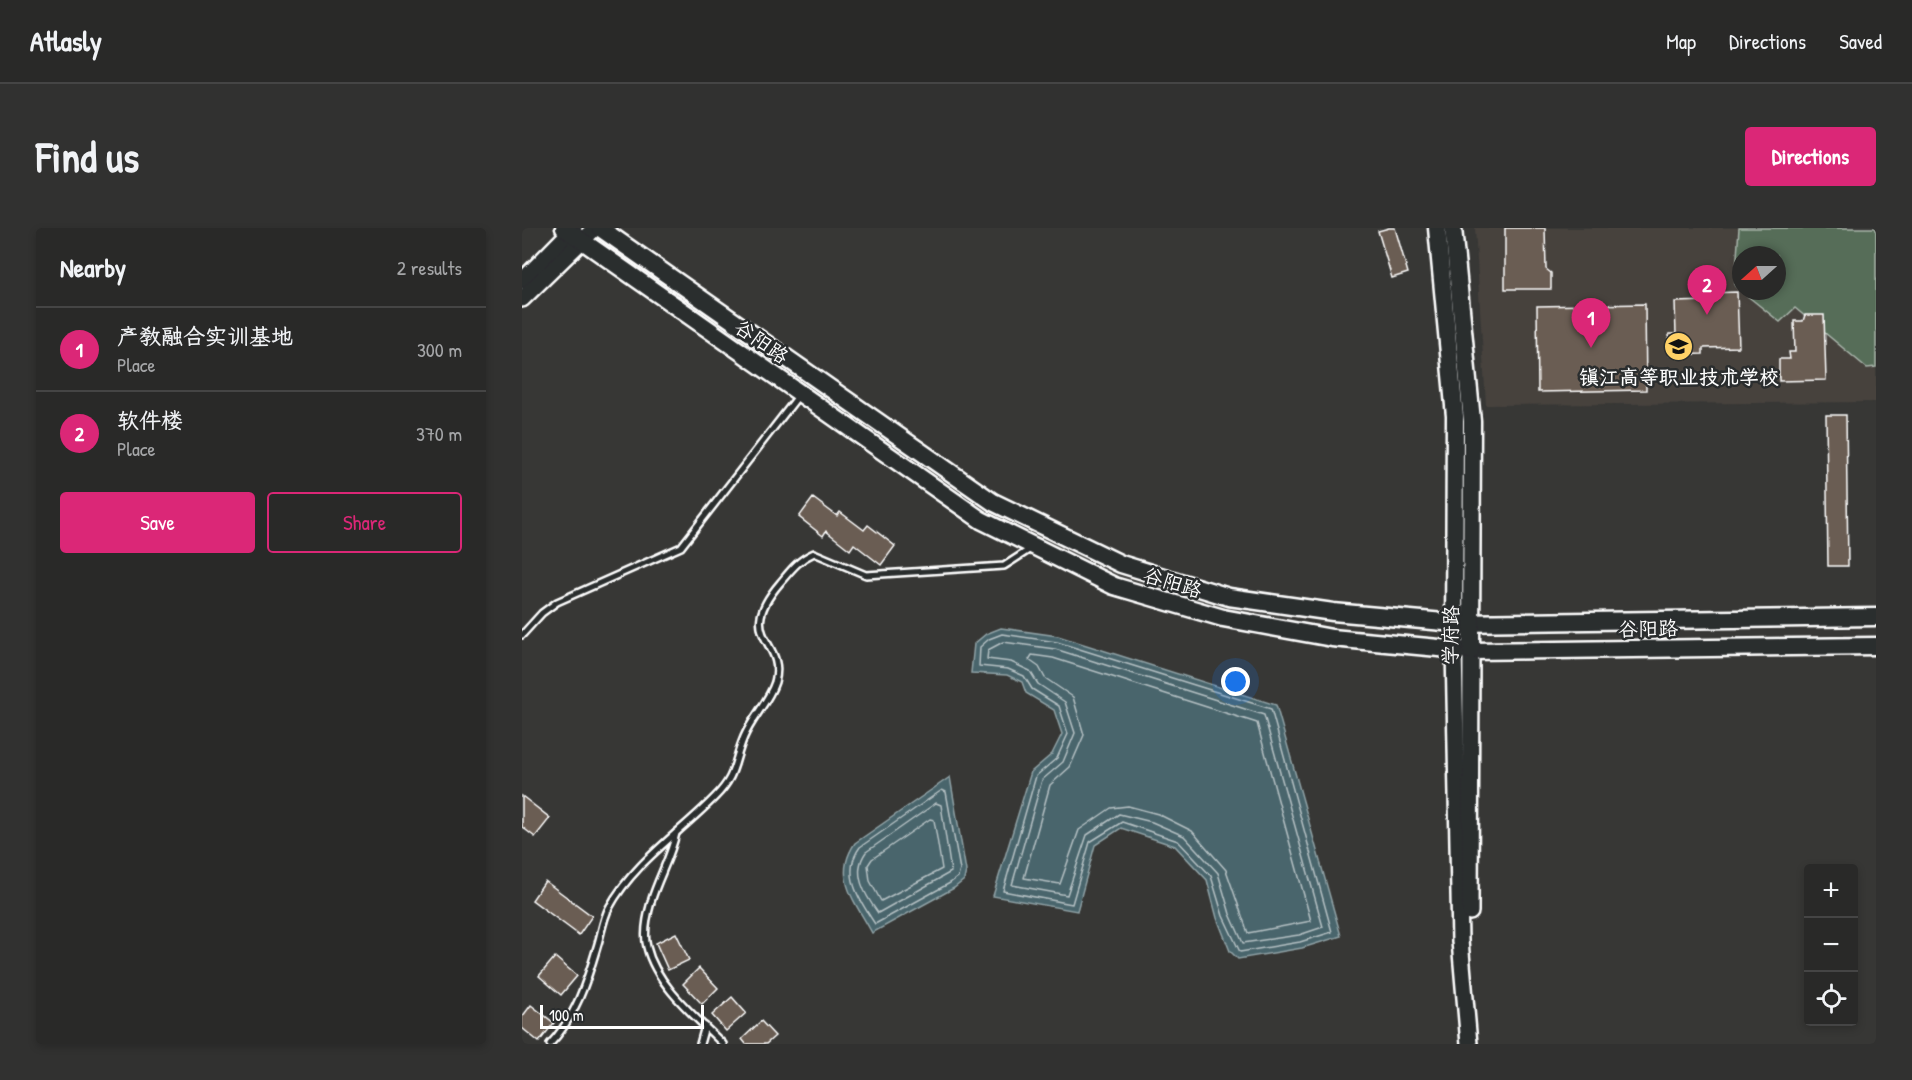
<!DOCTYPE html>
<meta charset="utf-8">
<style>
:root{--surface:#292928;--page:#313130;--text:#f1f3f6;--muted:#a5a6a8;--line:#454545;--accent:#db2777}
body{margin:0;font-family:"Patrick Hand","LXGW WenKai TC",sans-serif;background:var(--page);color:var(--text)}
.controls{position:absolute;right:18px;bottom:18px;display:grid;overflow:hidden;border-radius:6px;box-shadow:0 3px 9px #0003}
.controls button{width:54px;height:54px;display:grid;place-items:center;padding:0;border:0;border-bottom:2px solid var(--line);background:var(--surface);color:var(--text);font:30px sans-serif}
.compass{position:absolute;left:1210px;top:18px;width:54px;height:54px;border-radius:50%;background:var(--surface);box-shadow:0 3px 9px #0003;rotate:249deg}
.scale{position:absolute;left:18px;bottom:15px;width:164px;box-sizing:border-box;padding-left:6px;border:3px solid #fff;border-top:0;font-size:16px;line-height:21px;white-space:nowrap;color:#fff;-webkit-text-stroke:4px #2a2d2e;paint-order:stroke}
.you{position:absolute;left:714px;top:454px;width:21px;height:21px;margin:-15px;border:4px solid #fff;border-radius:50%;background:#1a73e8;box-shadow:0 0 0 9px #1a73e833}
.badge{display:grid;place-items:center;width:39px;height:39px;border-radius:50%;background:var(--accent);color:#fff;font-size:20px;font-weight:700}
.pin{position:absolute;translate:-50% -50px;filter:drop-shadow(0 2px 3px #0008)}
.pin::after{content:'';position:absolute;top:32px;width:21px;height:18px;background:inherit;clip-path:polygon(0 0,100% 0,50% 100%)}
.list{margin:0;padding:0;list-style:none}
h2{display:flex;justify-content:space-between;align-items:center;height:78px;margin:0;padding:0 24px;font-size:26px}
h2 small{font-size:20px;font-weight:400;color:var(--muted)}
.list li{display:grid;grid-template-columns:39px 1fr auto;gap:18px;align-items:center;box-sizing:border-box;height:84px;padding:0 24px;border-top:2px solid var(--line)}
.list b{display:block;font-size:22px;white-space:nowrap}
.list p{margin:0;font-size:20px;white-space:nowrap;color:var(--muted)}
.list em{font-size:20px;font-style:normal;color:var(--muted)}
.actions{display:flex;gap:12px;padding:18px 24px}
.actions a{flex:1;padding:14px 0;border:2px solid var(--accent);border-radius:6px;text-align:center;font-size:21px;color:var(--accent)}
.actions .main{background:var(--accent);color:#fff}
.icon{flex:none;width:33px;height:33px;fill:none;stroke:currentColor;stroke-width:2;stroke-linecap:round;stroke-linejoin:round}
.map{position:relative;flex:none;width:1354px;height:816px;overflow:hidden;border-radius:6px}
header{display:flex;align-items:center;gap:36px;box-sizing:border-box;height:84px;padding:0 30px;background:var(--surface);border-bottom:2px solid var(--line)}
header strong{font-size:28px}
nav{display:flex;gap:33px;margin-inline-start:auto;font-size:21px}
.intro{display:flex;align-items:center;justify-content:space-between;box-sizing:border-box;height:144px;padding:0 36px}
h1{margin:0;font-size:42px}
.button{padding:15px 27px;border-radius:6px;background:var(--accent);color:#fff;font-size:21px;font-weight:700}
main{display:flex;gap:36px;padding:0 36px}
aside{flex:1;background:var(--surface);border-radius:6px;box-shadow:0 3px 9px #0003}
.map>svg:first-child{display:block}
.built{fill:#47423e;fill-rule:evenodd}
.green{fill:#566d59;stroke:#aab6ac;stroke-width:1.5;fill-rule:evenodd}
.water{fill:#48656c;stroke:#91a3a7;stroke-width:1.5}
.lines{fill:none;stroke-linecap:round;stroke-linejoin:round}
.shore{stroke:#b6c1c4;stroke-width:1.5}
.building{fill:#6b5d52;stroke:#fff;stroke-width:1.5}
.lane-casing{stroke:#fff;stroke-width:10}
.secondary-casing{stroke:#fff;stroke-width:20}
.primary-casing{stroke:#fff;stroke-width:21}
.lane{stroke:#2a2d2e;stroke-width:5}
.secondary{stroke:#2a2d2e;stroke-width:15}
.primary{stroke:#2a2d2e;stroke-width:16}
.labels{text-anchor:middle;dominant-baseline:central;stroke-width:5;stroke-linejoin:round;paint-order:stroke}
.street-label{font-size:20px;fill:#fff;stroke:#2a2d2e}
.poi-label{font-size:20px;font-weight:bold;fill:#fff;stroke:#2a2d2e}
</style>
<header>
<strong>Atlasly</strong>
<nav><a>Map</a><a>Directions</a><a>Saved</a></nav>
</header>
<div class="intro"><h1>Find us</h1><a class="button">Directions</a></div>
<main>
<aside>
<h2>Nearby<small>2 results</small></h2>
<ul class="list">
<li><span class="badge">1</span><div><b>产教融合实训基地</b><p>Place</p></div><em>300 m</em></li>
<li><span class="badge">2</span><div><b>软件楼</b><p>Place</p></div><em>370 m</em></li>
</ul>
<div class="actions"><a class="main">Save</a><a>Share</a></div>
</aside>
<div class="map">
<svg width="1354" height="816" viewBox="0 0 1354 816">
<rect width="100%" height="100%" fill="#373735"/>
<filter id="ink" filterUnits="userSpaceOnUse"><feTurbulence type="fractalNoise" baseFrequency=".0167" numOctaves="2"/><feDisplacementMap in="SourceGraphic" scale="12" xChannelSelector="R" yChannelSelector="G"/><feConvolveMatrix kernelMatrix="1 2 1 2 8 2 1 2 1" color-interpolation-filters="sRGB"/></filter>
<g filter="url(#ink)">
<path class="built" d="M953,0H1354V174L964,177ZM1219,27H1255V63H1219Z"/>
<path class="green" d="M1217,0H1354V139L1345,140L1273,80L1258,94L1213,58ZM1219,27H1255V63H1219Z"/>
<g class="water">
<path d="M479,400L536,408L754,477L819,708L780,720L716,731L708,723L695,690L685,652L653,618L599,600L573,617L555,683L471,668L509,544L530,526L540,506L532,482L504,465L500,454L485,447L449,445L452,416L464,406Z"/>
<path d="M428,549L444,643L442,652L432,660L350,705C333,673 310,649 333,615Z"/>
</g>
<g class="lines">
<g class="shore">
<path d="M480,406L535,414L749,481L810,704L778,714L718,724L701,688L689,648L656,613L600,594L568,614L550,676L481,663L514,548L535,530L546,506L537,478L510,461L502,448L486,441L457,438L458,419L467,411Z"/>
<path d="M481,414L533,421L742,487L801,699L777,707L721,715L708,686L696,645L662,608L630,594L597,586L565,607L545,667L490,657L520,552L541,534L553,505L543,474L516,456L508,443L489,434L465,431L466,422Z"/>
<path d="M510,427L531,430L735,495L789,693L726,705L704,642L670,603L636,586L606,578L589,580L557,602L538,656L502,650L528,557L548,539L562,507L551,469L523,450L517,439L507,432Z"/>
<path d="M420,562L424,564L438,642L436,649L428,655L353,696C337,672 319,645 338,619Z"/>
<path d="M414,575L419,577L429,644L356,685C343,667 329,645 344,624Z"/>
<path d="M408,591L412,592L420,641L359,673L348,653L346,637L350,631Z"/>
</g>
</g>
<g class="building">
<path d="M867,0H873L886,45L870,50L856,3Z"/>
<path d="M983,0H1023L1024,41L1029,45V61H983Z"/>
<path d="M1215,64L1217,119L1181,120V126L1148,127L1147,106H1154L1153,74L1187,73V65Z"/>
<path d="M1123,76L1124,162L1016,164L1015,78Z"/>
<path d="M1283,87H1302L1304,152L1257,153V131H1268L1267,124H1273L1272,93H1281Z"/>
<path d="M1304,187H1324L1326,338H1306Z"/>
<path d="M291,270L315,288L318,284L342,302L346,297L373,318L359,337L332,316L328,322L304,303L301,308L277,289Z"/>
<path d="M0,568L28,590L13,609L0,599Z"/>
<path d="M23,653L70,688L57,707L10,672Z"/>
<path d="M154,705L167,732L146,742L134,715Z"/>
<path d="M33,729L55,748L39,767L17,748Z"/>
<path d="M177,740L196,760L180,776L161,756Z"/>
<path d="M210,769L224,785L204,803L190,787Z"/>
<path d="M9,777L32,795L17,814L0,800V789Z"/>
<path d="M239,793L253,808L244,816H224L220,811Z"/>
</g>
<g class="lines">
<defs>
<g id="lane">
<path d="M0,407L20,385L35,374L159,319L277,167"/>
<path d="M154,605C149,629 136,650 129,674C125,688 121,705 125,719C134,757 175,790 201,816"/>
<path d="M28,816C53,790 65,753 75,719C79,707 81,691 87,680C111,635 158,605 193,569C215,547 211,535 222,509C230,490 247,473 253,454C265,412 211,410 258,355C269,342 276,332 292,325L344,347L482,338L510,320"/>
<path d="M178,816L183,798"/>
</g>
<g id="secondary">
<path d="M0,53L52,0"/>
<path d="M0,71L73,0"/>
<path d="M932,421L938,713L947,816"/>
<path d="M948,684L949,423"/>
</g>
<g id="primary">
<path d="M42,0L459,292L592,358L701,390L810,410L949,423L1354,418"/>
<path d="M78,0L471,274L599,336L707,369L811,384L933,395L1354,389"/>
<path d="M915,0L933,188L932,421"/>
<path d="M931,0L950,193L949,423"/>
</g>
</defs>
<use href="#lane" class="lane-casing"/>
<use href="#secondary" class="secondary-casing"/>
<use href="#primary" class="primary-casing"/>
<use href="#lane" class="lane"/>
<use href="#secondary" class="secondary"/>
<use href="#primary" class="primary"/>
</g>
</g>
<defs>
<symbol id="school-disc" viewBox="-11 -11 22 22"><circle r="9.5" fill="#ffd166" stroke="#2a2d2e"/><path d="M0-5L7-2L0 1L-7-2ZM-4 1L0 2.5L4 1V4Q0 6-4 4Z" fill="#111"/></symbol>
</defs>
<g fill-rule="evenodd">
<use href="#school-disc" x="1140" y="102" width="33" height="33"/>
</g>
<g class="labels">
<g class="street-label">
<text transform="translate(240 113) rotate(35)">谷阳路</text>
<text transform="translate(651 354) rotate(17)">谷阳路</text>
<text transform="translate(1126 400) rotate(-1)">谷阳路</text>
<text transform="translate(928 407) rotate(-89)">学府路</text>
</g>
<g class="poi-label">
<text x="1157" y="148">镇江高等职业技术学校</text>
</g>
</g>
</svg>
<div class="controls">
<button>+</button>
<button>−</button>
<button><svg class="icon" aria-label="locate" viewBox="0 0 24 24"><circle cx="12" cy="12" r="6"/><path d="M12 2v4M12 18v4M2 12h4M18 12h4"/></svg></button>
</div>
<svg class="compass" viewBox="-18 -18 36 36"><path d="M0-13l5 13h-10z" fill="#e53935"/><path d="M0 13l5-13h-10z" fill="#a5a6a8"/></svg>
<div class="scale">100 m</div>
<div class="you"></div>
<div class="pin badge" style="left:1069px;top:120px">1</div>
<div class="pin badge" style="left:1185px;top:87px">2</div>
</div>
</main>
